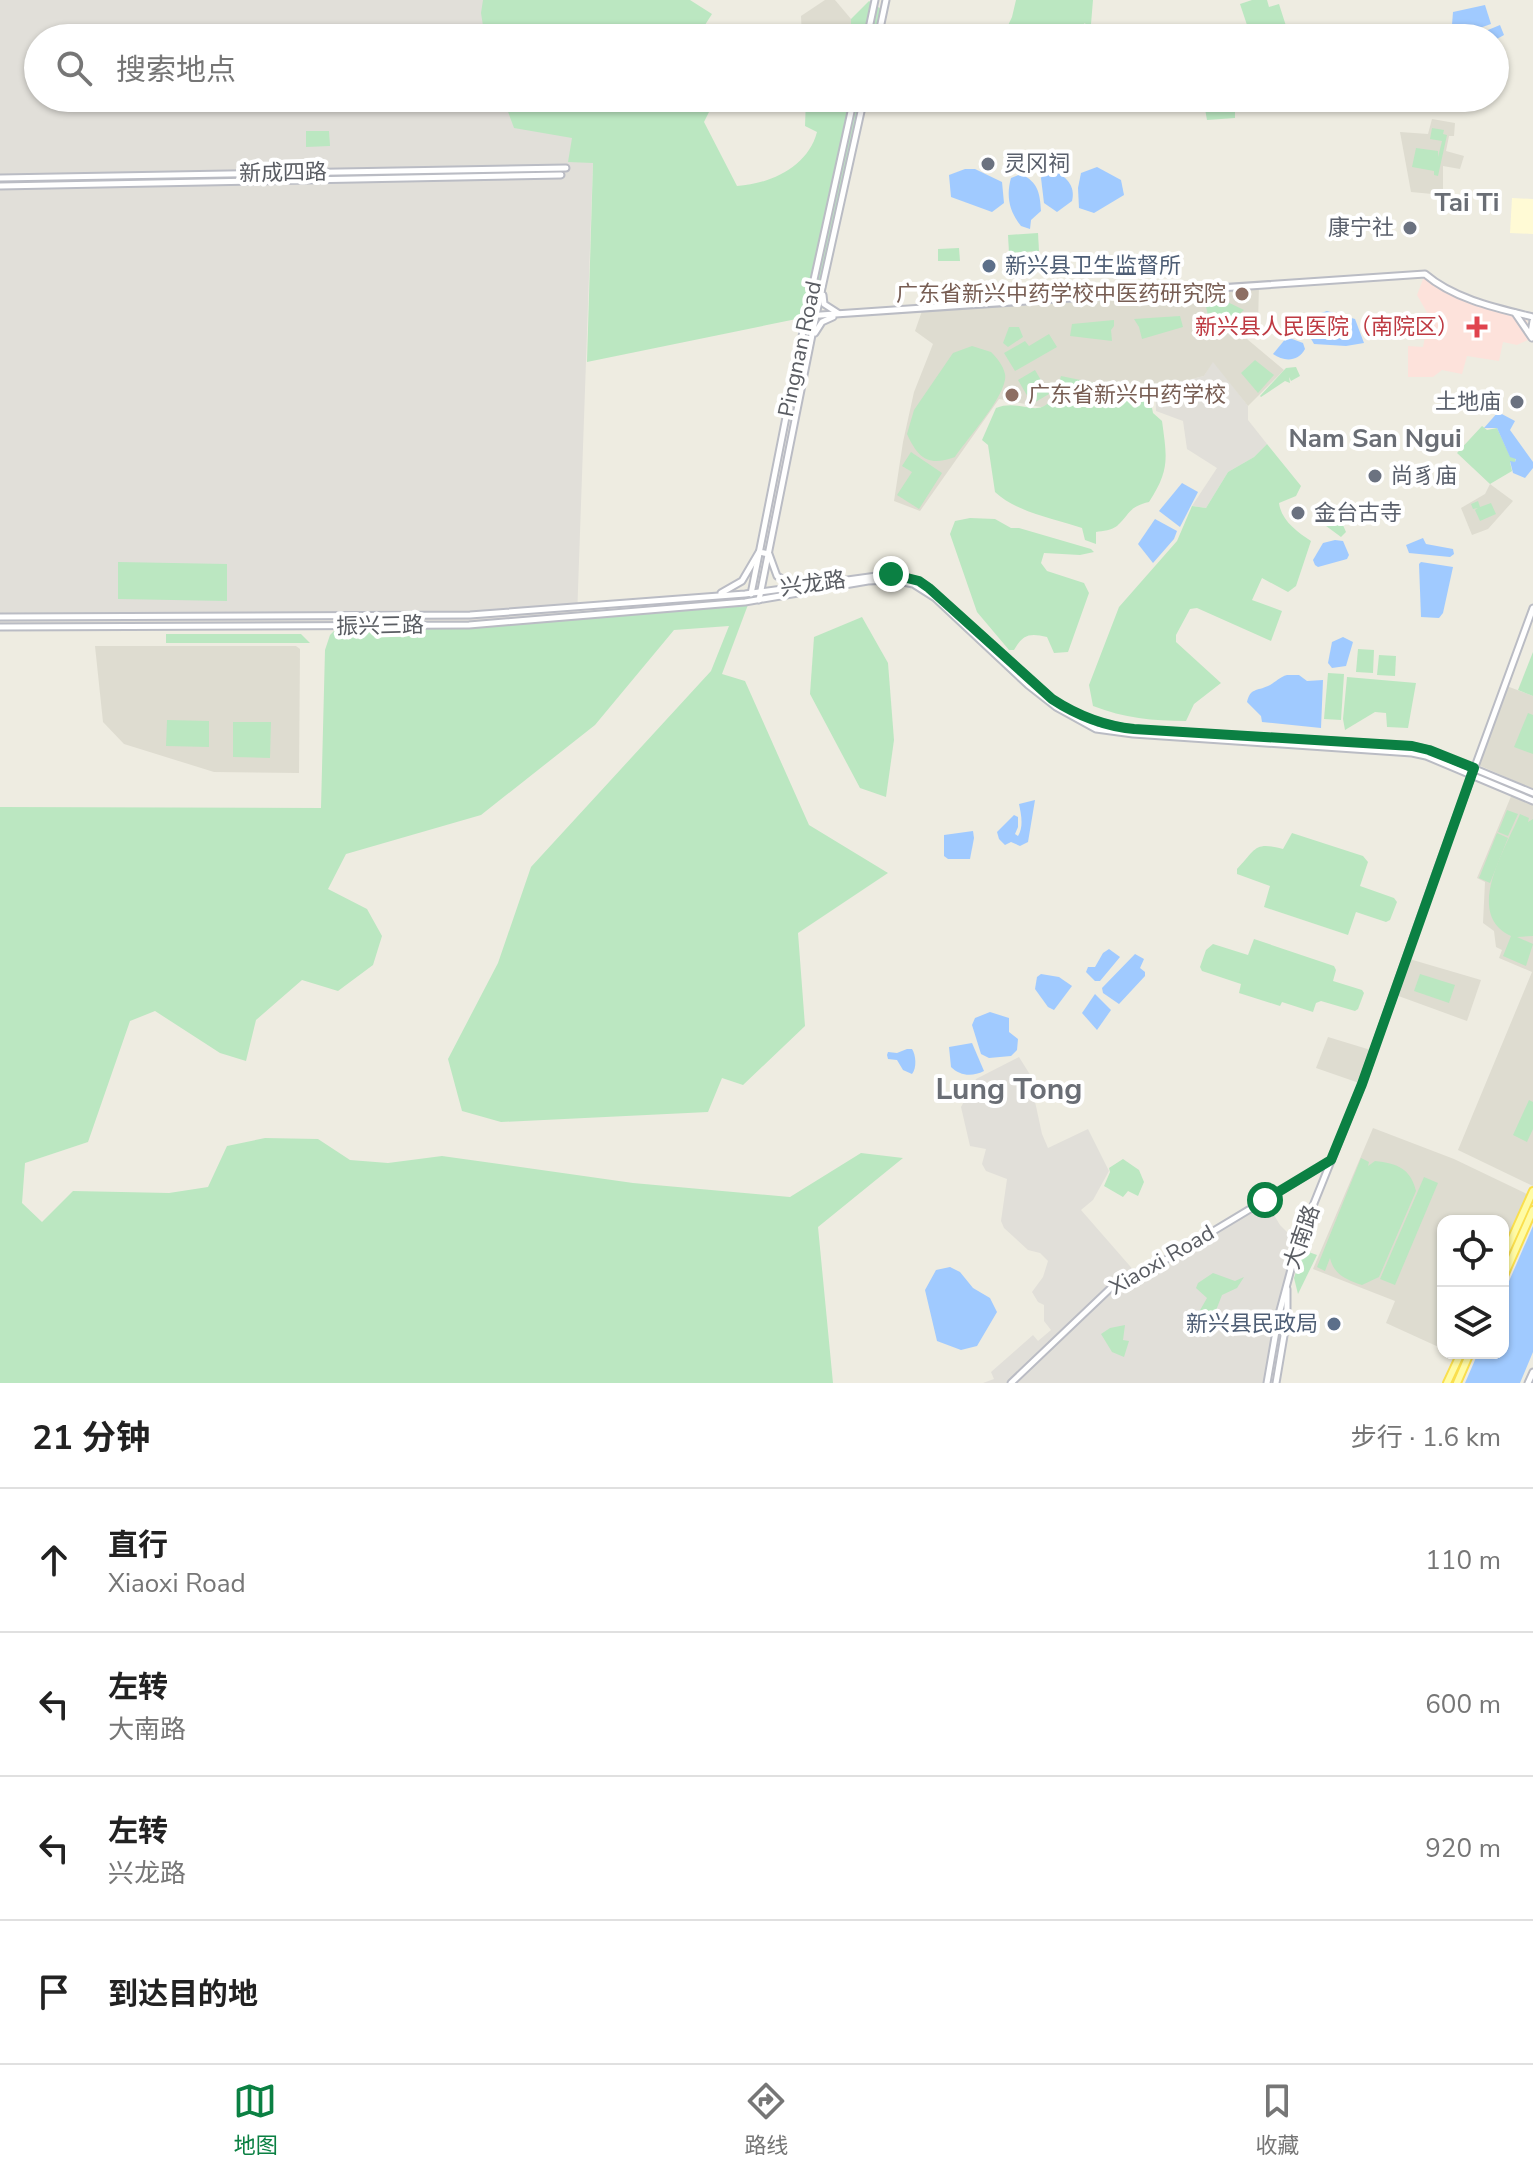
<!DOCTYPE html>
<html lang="zh">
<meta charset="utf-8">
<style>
:root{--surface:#fff;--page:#f6f6f6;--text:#222;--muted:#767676;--line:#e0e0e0;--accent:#0b8043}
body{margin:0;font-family:"Nunito Sans","Noto Sans SC",sans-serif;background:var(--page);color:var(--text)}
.controls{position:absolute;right:24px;bottom:24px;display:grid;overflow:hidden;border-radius:16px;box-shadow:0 2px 6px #0004}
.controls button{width:72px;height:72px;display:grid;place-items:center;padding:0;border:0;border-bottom:2px solid var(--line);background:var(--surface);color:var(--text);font:40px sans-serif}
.stop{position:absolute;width:24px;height:24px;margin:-18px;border:6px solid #0b8043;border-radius:50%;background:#fff}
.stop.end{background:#0b8043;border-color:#fff;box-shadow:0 2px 8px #0008}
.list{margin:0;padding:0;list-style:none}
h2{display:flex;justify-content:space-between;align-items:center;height:104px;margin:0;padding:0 32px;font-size:34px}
h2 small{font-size:26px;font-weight:400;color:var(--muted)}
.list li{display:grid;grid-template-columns:52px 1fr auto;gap:24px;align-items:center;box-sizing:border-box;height:144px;padding:0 32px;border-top:2px solid var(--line)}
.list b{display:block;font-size:30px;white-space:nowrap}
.list p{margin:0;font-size:26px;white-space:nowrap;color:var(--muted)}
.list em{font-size:26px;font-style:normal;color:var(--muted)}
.icon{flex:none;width:44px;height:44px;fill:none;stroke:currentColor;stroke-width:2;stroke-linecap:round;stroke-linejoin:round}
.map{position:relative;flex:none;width:1533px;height:1383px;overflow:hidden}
.search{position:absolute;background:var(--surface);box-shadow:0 2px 6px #0004;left:24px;right:24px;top:24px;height:88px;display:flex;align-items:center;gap:20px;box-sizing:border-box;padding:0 28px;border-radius:44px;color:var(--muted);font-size:30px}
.sheet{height:680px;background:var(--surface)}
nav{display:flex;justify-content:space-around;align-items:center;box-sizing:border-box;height:112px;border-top:2px solid var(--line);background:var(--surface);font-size:22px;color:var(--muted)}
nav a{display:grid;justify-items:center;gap:4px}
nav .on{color:var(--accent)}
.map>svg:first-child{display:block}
.commercial{fill:#fffad5}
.industrial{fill:#e1dfd9}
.education{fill:#dedcd0}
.medical{fill:#fde2db}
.green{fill:#bbe7c1}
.water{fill:#a0caff}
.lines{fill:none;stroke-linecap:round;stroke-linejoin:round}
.secondary-casing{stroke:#babcc4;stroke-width:9}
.primary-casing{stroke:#fadf4d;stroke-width:10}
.secondary{stroke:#fff;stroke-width:5}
.primary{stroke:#fffba5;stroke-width:6}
.route{stroke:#0b8043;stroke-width:10}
.worship-dot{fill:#6b7280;stroke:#fff;stroke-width:3}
.service-dot{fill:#5c6f8a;stroke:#fff;stroke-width:3}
.education-dot{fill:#8d6e63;stroke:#fff;stroke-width:3}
.health-dot{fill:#e0444e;stroke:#fff;stroke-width:3}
.labels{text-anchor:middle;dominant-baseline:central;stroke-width:8;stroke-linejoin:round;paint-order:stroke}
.worship-label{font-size:22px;fill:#5b616d;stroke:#fff;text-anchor:start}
.street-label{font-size:22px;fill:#5a5d63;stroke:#fff}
.service-label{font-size:22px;fill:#4e5e75;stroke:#fff;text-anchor:start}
.education-label{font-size:22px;fill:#785e54;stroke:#fff;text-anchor:end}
.health-label{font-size:22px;fill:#be3a42;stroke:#fff;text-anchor:end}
.quarter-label{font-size:26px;font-weight:bold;fill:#6a6e75;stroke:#fff}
.district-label{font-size:30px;font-weight:bold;fill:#6a6e75;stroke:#fff}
</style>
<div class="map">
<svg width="1533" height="1383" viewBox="0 0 1533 1383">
<rect width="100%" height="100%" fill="#eeece1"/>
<path class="commercial" d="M1512,198L1533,199V234L1510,233Z"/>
<g class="industrial">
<path d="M0,0H592V38H38V98H593V162L577,618L479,624L0,625Z"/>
<path d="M1213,361L1248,406V420L1267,444L1254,457L1228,472L1206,508L1192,506L1217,468L1187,449L1183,421L1156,411L1155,388L1204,376Z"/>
<path d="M1019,1057L1039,1089L1034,1097L1042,1134L1048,1148L1088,1129L1109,1171L1093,1200L1081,1210L1136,1273L1167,1259L1265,1200L1280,1225L1298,1243L1287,1281L1267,1383H983L994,1379L991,1372L1033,1335L1038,1341L1051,1330L1044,1321V1305L1038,1302L1032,1292L1043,1277L1048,1261L1040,1253L1028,1250L1004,1228L1001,1221L1007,1179L986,1171L982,1164L986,1149L970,1146L961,1107L976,1079Z"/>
</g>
<g class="education">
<path d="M825,0H835L851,19V38H802L801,16Z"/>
<path d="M1432,119L1455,123L1454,136H1449L1446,151L1464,156L1460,169L1443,166V195L1411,192L1400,132L1428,134Z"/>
<path d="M1259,285L1258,324L1247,339L1284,370L1248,406L1213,362L1204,376L1155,388L1041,407L999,399L920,511L894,501L903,442L914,392L933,344L915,331L923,308Z"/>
<path d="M1490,484L1513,501L1488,529L1472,535L1461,508L1485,494Z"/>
<path d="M95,646H296L300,649L299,773L214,772L124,744L103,722Z"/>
<path d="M1504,685L1533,696V1186L1458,1150L1532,972L1499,958L1502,950L1496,947L1494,931L1483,923L1485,882L1477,878L1517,782L1474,763Z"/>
<path d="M1406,958L1481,980L1467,1021L1393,994Z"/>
<path d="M1328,1037L1374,1051L1362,1084L1316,1068Z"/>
<path d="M1373,1128L1454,1159L1531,1196L1503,1258V1221H1443V1349L1386,1323L1395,1301L1313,1269Z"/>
</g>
<path class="medical" d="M1425,274L1437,285L1475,301L1525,315L1532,338L1517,345L1503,342L1499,361L1467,356L1462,374L1442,370L1433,377H1408V346L1423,347L1429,316L1417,295Z"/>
<g class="green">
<path d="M483,0H690L712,14L703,28L708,38H485L481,13Z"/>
<path d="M1016,0H1093L1090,36L1085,23L1068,38H1002L1012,17Z"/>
<path d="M1252,0H1267L1269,7L1279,4L1286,26L1251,37L1240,4Z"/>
<path d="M869,1L884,11L878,38H851V19Z"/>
<path d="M503,98H716L704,122L737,186C770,184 808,167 817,132L805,126L806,98H864L816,315L587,362L593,163L568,162L572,138L514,128Z"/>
<path d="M1203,98H1235V118L1207,120Z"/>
<path d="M1432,128L1444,130L1443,134L1447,135L1438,176L1434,175V171L1412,167L1416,148L1438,151V157L1442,141L1430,139Z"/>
<path d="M306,131H329L330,146L306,147Z"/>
<path d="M1038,233L1039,251L1009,253L1008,235Z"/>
<path d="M959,248L960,261H938V249Z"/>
<path d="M1215,296L1244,310L1213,338L1205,302Z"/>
<path d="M1180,316L1183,327L1142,339L1139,327L1134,319Z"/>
<path d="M1114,320V326L1111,330L1112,341L1070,336L1072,324Z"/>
<path d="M1009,327H1019L1023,337L1008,347L1003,343Z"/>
<path d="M1049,334L1057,347L1015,371L1004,353L1025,341L1029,346Z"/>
<path d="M972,346L991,352C997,358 1003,365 1005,374C1009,393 966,440 955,457C928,467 918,458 907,434L914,410L953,353Z"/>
<path d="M1255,360L1274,375L1258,393L1241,373Z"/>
<path d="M1296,367L1300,376L1291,381L1289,377L1290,383L1285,381L1261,397L1260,396L1286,368Z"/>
<path d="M1035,370L1049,394L1032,404L1018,380Z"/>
<path d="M1061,376L1095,383L1132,384L1134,396L1151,403L1153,413L1162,421C1167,458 1170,470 1149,502C1128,507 1131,513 1117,526C1112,530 1103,531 1096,532V544L1085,540L1082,528C1055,519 1016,512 995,492L988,445L982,440L996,408C1026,396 1046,431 1061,376Z"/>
<path d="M1482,426L1487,430L1497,428L1510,456L1516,458L1515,462H1510L1512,471L1490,484L1457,453Z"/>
<path d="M1267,444L1301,486L1296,496L1279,503C1281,520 1297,532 1311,541L1296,586L1288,592L1262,578L1252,600L1282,611L1271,641L1197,608L1190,609L1176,635V642L1221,683L1194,704L1186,721C1153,721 1124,718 1093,706L1089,685L1119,607L1177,541L1192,506L1206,508L1228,472L1254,457Z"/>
<path d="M911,452L942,473L919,509L897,495L912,472L902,466Z"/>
<path d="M1478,501L1480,507L1491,503L1496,514L1480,521L1475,510L1478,508L1473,509L1471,504Z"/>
<path d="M1336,509L1346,532L1341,537L1318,520L1317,516Z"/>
<path d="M970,518L995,519L1011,528H1019L1091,549L1094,552L1080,555L1044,553L1041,563L1047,571L1084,583L1089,593L1068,652L1054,653L1047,637C1030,633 1023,634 1014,650H1009L977,612L950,534L955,521Z"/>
<path d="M118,562L227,564V601L118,599Z"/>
<path d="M749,602L722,674L745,681L809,825L888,873L798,933L805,1026L743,1085L722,1078L708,1112L501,1122L462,1111L448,1059L498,963L531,867L711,671L729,626L674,630L595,725L481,815L346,854L328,889L367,909L382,936L373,965L338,991L302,980L256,1020L246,1061L220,1053L155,1011L130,1021L88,1142L25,1163L22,1203L42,1222L73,1191L169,1193L208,1187L227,1146L265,1138L318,1139L350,1160L388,1163L442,1156L633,1183L790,1197L861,1153L903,1158L818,1227L833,1383H0V807L321,808L325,650L330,635L338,627L479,624Z"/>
<path d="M862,617L888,663L894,740L886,797L860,788L810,694L814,637Z"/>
<path d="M166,634H301L310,643H166Z"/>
<path d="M1358,649L1374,650L1373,673L1356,672Z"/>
<path d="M1533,652V696L1518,690Z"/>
<path d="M1379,655L1396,656L1395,676L1377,675Z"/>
<path d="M1328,673L1344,674L1341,720L1324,719Z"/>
<path d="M1347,677L1416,683L1408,728L1387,727L1386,713L1375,712L1345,730L1343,719Z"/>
<path d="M1528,713L1533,715V754L1514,747Z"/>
<path d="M167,720L209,721V747L166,746Z"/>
<path d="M233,722H271L270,758L233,757Z"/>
<path d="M1507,810L1518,814L1508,836L1498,832Z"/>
<path d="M1520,814L1529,818L1528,822L1533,819V936L1517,937L1533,944L1526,966L1503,956L1511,936C1463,914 1506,848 1520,814Z"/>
<path d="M1292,833L1363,856L1368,862L1360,886L1394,898L1397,902L1390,920L1386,922L1356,912L1348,935L1264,907L1270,886L1237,874V869C1256,849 1254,841 1283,849Z"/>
<path d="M1497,833L1508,838L1490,883L1479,878Z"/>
<path d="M1254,939L1334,966L1336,970L1333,981L1362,990L1364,993L1358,1009L1355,1011L1321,1001L1316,1003L1313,1012L1282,1002L1280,1006L1239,993L1241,984L1202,971L1200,967L1206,950L1213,944L1248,955Z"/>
<path d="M1420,974L1455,985L1449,1003L1414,991Z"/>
<path d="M1529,1100L1533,1102V1129L1527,1142L1513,1135Z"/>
<path d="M1361,1158L1369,1162L1368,1166L1375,1161C1397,1163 1411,1169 1416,1191L1379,1277L1362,1285C1347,1280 1334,1275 1330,1258L1325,1271L1317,1267Z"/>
<path d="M1123,1159L1139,1170L1144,1182L1138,1196L1128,1191L1123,1197L1104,1186L1110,1172L1109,1168Z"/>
<path d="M1424,1177L1438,1183L1395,1285L1380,1279Z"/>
<path d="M1303,1250L1317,1255L1298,1294L1294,1278Z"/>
<path d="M1213,1273L1235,1281L1244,1277L1237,1288L1222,1295L1213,1318L1199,1312L1207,1298L1196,1288L1198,1283Z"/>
<path d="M1125,1325L1123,1340L1129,1341L1124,1357L1112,1352L1101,1334L1110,1328Z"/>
</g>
<g class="water">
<path d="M1485,5L1491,24L1451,38L1453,12Z"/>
<path d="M791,24L795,38H764L765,31Z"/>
<path d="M1500,25L1504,35L1495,40V38H1478L1476,35Z"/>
<path d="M1097,167L1121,180L1124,195L1094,213L1079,208L1078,188L1081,173Z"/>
<path d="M965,169H975L1002,182L1004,203L992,212L951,197L949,175Z"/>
<path d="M1053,170C1065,176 1076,185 1072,201L1057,212L1044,203L1041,178L1043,174Z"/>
<path d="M1021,174C1038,182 1040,193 1041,211L1031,220L1030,229L1021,226C1009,211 1006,196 1011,178Z"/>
<path d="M1327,311L1355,319L1364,343L1346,346L1314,344L1310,337L1321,313Z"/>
<path d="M1287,337L1303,343L1305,349C1298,362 1284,362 1273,354Z"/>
<path d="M1498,412L1515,421L1510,430L1533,462V468L1525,478L1513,473L1510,461L1515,462L1516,459L1510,457L1497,428H1484Z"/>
<path d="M1182,483L1198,492L1180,527L1159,511Z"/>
<path d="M1155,519L1177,531L1174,539L1153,563L1138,544Z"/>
<path d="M1423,538L1426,544L1453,549L1454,554L1450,557L1409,553L1406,545Z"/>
<path d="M1335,540L1343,541L1349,555L1347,559L1318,567L1315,565L1313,560L1323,543Z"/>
<path d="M1421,562L1453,567L1443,613L1439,618L1421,617L1419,564Z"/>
<path d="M1343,637L1353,642L1346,666L1332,668L1328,663L1332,642Z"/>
<path d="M1287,675H1299L1307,681L1323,680L1321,728L1262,722L1261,716L1247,702C1250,688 1257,691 1268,686C1275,683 1279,677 1287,675Z"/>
<path d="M1035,800L1028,842L1020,846L1011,842L1005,845L999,839L997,832L1014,815L1018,817V827L1015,834L1018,836C1024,826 1021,814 1019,804Z"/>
<path d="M973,831L974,838L970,859H948L944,856V835Z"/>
<path d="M1109,949L1120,957L1100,981H1095L1086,972L1088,967H1095L1103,953Z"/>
<path d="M1135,954L1144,959L1140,968L1145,972V976L1119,1004L1103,993L1102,988Z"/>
<path d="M1041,974L1059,977L1072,986L1054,1010L1048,1007L1035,989L1037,977Z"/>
<path d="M1095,994L1111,1010L1097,1030L1082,1013Z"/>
<path d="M990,1012L1009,1018V1032L1018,1039L1017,1050L1011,1056L989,1058L981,1054L972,1025L975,1018Z"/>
<path d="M972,1043L984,1071C972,1077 960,1076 951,1067L949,1047Z"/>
<path d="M907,1049H912C916,1055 917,1068 912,1074L903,1070L897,1060L888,1059L887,1055L888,1052L897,1053Z"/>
<path d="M1533,1226V1352L1520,1383H1465L1478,1353H1503V1295Z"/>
<path d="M950,1267L960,1272L973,1288L990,1298L997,1312L977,1346L961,1350L937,1341L925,1290L936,1270Z"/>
</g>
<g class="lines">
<defs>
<g id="secondary">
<path d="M867,38L875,0"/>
<path d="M878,38L886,0"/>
<path d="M0,178L566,168"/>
<path d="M0,186L561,175"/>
<path d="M823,295L824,304L838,313"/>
<path d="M1515,313L1532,338"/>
<path d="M806,316L1425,274C1454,299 1496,308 1533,317"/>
<path d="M815,333L822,322L833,317"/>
<path d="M1531,333L1533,321"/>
<path d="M721,593L742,581L759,552L769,554L777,576L796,586"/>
<path d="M751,594L806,316L854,98"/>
<path d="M759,600L816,315L864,98"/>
<path d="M0,617L470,615L745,594L891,574L919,581L929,588L1052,699C1078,717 1103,725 1134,729L1412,746L1429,750L1533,793"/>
<path d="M0,627L469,625L745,602L868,581L893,580L913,584L935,598L1028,685L1056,707L1096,729L1133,734L1412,753L1426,756L1533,801"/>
<path d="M1011,1383L1116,1283L1167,1259L1330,1161"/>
<path d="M1267,1383L1279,1314L1298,1243L1362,1084L1435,876L1533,608"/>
<path d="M1276,1383L1287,1318V1289"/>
<path d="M1528,1383L1533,1372"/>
</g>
<g id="primary">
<path d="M1503,1258L1533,1191"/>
<path d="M1503,1278L1533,1210"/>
<path d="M1447,1383L1461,1353"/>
<path d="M1457,1383L1470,1353"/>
</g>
</defs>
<use href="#secondary" class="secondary-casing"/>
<use href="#primary" class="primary-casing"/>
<use href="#secondary" class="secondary"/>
<use href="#primary" class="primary"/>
</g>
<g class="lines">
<path class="route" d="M891,574L919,581L929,588L1052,699C1078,716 1103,726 1134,729L1412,746L1429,750L1474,768L1362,1084L1331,1160L1265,1200"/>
</g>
<g class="worship-dot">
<circle cx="988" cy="164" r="8"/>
<circle cx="1410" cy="228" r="8"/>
<circle cx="1517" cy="402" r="8"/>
<circle cx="1375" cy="476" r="8"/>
<circle cx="1298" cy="513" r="8"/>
</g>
<g class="service-dot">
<circle cx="989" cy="266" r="8"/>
<circle cx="1334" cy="1324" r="8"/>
</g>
<g class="education-dot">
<circle cx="1242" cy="294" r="8"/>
<circle cx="1012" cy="395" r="8"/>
</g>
<path class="health-dot" d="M1473 315h8v8h8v8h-8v8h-8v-8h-8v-8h8z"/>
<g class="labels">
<g class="worship-label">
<text x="1004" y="164">灵冈祠</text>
<text x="1394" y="228" text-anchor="end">康宁社</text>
<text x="1501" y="402" text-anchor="end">土地庙</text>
<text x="1391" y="476">尚豸庙</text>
<text x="1314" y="513">金台古寺</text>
</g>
<g class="street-label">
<text transform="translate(283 173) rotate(-1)">新成四路</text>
<text transform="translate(800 349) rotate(-78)">Pingnan Road</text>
<text transform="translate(813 584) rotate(-8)">兴龙路</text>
<text transform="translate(380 626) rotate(-1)">振兴三路</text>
<text transform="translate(1302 1237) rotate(-71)">大南路</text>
<text transform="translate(1162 1260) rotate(-30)">Xiaoxi Road</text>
</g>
<g class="service-label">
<text x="1005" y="266">新兴县卫生监督所</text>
<text x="1318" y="1324" text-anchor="end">新兴县民政局</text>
</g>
<g class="education-label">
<text x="1226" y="294">广东省新兴中药学校中医药研究院</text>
<text x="1028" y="395" text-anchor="start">广东省新兴中药学校</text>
</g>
<g class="health-label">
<text x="1459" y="327">新兴县人民医院（南院区）</text>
</g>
<g class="quarter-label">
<text x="1467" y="202">Tai Ti</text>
<text x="1375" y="438">Nam San Ngui</text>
</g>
<g class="district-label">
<text x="1009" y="1089">Lung Tong</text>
</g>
</g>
</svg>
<div class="controls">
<button><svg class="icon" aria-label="locate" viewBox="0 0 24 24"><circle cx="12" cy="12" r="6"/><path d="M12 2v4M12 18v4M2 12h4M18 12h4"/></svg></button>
<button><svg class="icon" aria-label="layers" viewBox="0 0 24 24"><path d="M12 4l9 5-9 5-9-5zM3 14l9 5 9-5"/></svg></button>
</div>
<div class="stop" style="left:1265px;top:1200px"></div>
<div class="stop end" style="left:891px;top:574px"></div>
<div class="search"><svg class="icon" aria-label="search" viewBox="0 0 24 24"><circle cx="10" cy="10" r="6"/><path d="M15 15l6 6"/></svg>搜索地点</div>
</div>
<section class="sheet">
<h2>21 分钟<small>步行 · 1.6 km</small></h2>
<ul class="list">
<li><svg class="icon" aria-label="ahead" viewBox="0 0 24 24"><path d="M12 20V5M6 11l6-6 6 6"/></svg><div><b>直行</b><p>Xiaoxi Road</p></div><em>110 m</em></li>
<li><svg class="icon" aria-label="left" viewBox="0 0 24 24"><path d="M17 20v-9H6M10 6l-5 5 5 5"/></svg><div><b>左转</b><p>大南路</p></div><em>600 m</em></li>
<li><svg class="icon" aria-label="left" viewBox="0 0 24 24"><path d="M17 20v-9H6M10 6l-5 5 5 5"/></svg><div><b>左转</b><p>兴龙路</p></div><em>920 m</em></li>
<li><svg class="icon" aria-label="arrive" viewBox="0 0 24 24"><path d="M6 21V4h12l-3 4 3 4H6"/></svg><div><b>到达目的地</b></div></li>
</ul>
</section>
<nav>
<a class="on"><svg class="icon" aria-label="map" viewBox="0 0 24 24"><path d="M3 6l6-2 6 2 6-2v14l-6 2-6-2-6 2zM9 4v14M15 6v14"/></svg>地图</a>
<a><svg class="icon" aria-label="directions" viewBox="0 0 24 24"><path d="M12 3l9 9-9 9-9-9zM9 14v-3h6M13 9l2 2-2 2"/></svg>路线</a>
<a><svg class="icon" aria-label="saved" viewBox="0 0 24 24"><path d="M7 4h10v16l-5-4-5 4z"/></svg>收藏</a>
</nav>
